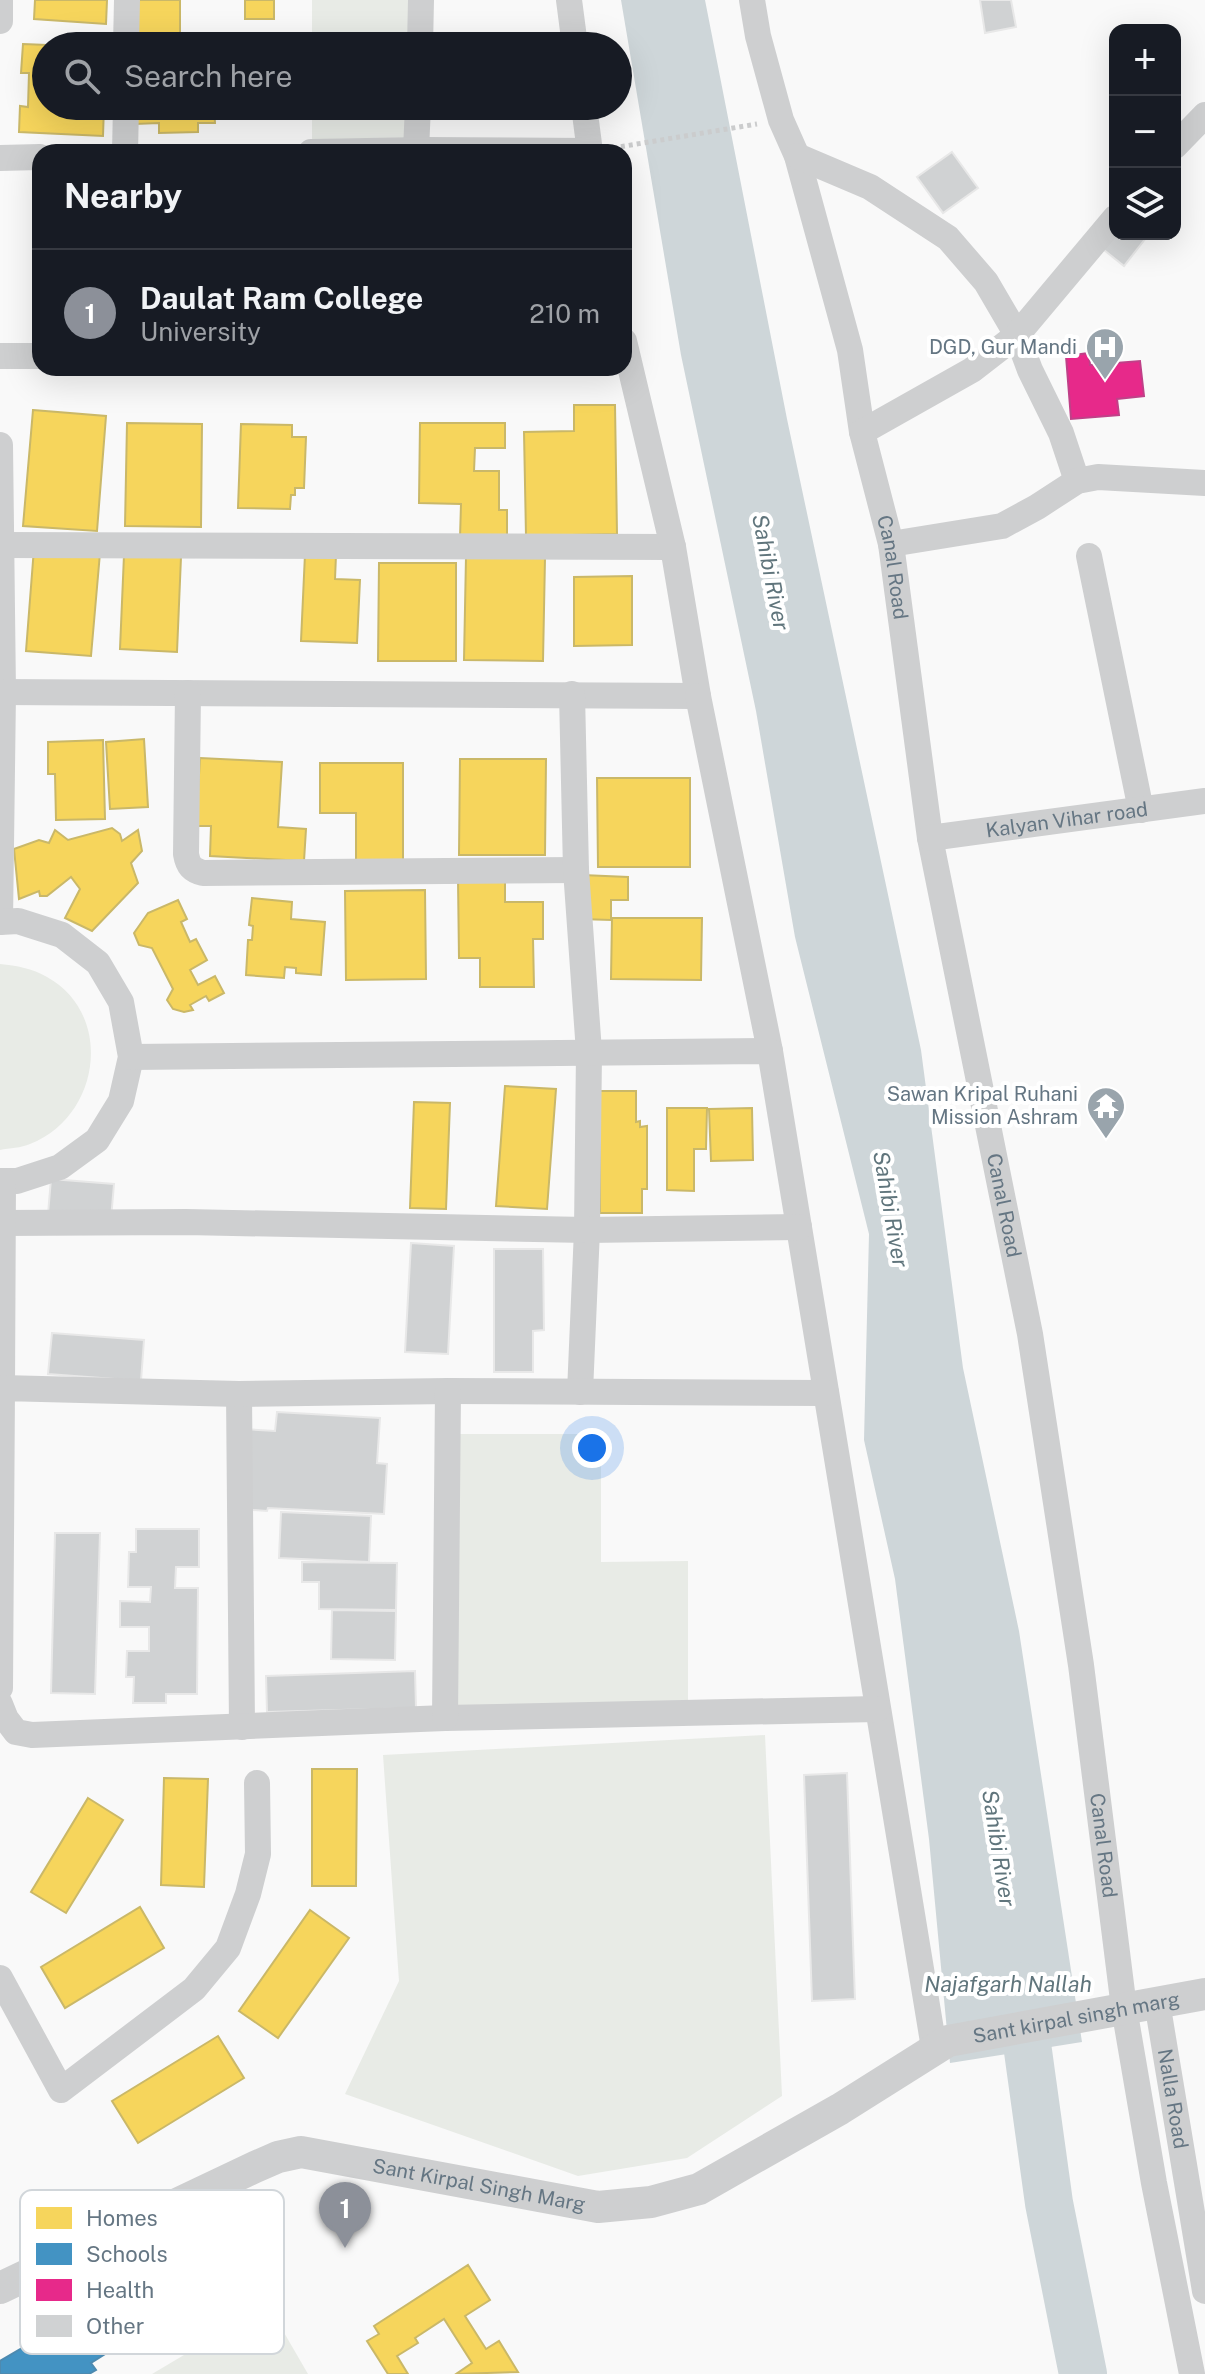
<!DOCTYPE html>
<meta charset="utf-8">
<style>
:root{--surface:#171b24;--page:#20242c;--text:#f1f3f6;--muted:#9ea1a6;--line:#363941;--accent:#8c9099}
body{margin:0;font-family:"Public Sans",sans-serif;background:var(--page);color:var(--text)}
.controls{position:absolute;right:24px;top:24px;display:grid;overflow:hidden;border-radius:16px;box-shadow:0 8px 32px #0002}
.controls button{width:72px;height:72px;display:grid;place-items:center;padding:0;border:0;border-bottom:2px solid var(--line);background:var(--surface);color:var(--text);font:40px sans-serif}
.you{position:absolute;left:592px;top:1448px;width:28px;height:28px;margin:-20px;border:6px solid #fff;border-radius:50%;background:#1a73e8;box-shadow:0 0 0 12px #1a73e833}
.badge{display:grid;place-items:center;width:52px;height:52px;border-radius:50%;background:var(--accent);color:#fff;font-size:26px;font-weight:700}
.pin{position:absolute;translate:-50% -66px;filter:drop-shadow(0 2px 4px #0008)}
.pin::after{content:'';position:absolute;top:42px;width:28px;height:24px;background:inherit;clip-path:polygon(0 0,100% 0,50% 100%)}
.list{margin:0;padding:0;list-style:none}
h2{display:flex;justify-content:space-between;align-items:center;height:104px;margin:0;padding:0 32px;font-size:34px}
h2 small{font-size:26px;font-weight:400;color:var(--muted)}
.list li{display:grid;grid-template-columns:52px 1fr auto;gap:24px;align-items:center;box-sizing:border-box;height:128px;padding:0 32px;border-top:2px solid var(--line)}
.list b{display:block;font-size:30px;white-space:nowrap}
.list p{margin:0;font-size:26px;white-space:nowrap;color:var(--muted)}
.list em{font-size:26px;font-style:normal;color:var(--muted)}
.icon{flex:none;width:44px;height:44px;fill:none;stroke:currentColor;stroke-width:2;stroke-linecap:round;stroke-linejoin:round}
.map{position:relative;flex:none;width:1205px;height:2374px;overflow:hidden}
.search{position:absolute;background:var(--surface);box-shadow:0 8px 32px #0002;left:32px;top:32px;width:600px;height:88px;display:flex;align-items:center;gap:20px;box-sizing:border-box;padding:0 28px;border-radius:44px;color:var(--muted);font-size:30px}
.panel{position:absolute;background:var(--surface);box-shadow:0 8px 32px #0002;left:32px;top:144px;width:600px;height:232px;border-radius:24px}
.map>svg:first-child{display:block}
.green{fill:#e8ebe6}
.water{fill:#ced6d9}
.homes{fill:#f6d55c;stroke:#cab868;stroke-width:2}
.schools{fill:#4393c3;stroke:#4d8ab0;stroke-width:2}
.health{fill:#e7298a;stroke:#c04088;stroke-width:2}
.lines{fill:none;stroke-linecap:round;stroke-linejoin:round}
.river{stroke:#ced6d9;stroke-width:48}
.building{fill:#d0d2d3;stroke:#e8e8e8;stroke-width:2}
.path{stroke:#cbcccd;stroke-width:5;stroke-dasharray:4 4;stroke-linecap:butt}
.minor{stroke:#cecfd0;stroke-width:26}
.tertiary{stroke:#cecfd0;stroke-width:32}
.labels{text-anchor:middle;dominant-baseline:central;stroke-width:8;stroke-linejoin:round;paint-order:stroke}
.poi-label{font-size:20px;fill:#657683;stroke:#fff;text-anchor:end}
.street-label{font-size:20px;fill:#657683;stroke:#fff}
.water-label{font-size:22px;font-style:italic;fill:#60757c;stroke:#fff}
.key{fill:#fff;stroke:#d1d6da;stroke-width:2}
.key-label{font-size:22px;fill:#657683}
</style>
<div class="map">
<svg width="1205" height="2374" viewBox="0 0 1205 2374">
<rect width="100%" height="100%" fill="#f9f9f9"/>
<g class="green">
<rect x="312" y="0" width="99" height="46"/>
<rect x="312" y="106" width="98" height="35"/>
<path d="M0,964C17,966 32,968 47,977C115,1015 100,1117 30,1144C21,1148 10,1148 0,1150Z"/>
<path d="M453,1434H601V1562L688,1561V1712L453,1713Z"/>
<path d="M765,1735L782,2096L687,2158L578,2176L345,2094L399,1981L383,1755Z"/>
<path d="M268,2305L308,2374H152Z"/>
</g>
<path class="water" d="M621,0H705L787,419L921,1050L963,1368L1019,1631L1082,2042L950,2063L929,1839L895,1579L864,1440L869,1234L795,937L756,711L681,355Z"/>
<g class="homes">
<path d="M35,0H107L106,24L34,19Z"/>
<rect x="134" y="0" width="46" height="43"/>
<rect x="245" y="0" width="29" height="19"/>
<path d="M23,44L72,46H46V106H104L103,136L19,132L20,106L28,107L29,73H21Z"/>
<path d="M135,106H214L215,123H198V132L159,133V123L135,124Z"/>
<path d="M574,405H615L617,534L526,536L524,432L574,431Z"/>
<path d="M33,410L106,416L97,531L23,526Z"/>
<path d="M127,423L202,424L201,527L125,526Z"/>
<path d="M420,423H505V448H475L474,471H499V510H507V539L460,538L461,504L419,503Z"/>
<path d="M241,424L292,425V437H306L304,488H295V495H291L290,509L238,508Z"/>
<path d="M34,548L100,553L91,656L26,651Z"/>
<path d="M305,554L336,555L335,579L360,580L357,643L301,641Z"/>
<path d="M124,555L181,557L177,652L120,649Z"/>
<path d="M466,557L545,558L543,661L464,660Z"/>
<path d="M379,563H456V661H378Z"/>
<path d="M632,576V645L574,646V577Z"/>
<path d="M144,739L148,807L110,809L106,742Z"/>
<path d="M103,740L105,819L56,820L55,774H48V742Z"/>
<path d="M200,758L282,762L278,827L306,829L304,861L210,856L211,826H196Z"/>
<path d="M460,759H546L545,855H459Z"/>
<path d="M320,763H403V862L356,863V813H320Z"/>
<path d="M597,778H690V867H598Z"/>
<path d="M112,828L120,834L122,841L138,830L142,851L131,863L138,883L92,931L65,918L80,889L71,877L47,896H40L39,891L19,899L14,849L39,840L49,843L55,830L68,840Z"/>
<path d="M582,875L628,877V900H611V920L580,919Z"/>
<path d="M458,879H505V902H543V939H533L534,987H480V958H459Z"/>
<path d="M425,890L426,979L346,980L345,891Z"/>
<path d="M252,898L292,902L291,919L325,922L321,975L296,973V968L285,967L284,978L246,975L248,940H252L253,926L249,925Z"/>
<path d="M178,900L187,919L181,922L190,942L196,939L207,960L190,970L198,985L215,976L224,993L209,1001L206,996L190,1005L193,1010L184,1012L173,1009L167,1000L173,989L152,948L139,945L134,933L148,913Z"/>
<path d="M612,918H702L701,980L611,979Z"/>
<path d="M505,1086L556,1089L547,1209L496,1206Z"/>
<path d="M600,1091H636V1122L640,1121V1127L647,1126V1189H642V1213H600Z"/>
<path d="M414,1102L450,1103L446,1209L410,1208Z"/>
<path d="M667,1108H707L706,1149H694V1191L667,1190Z"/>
<path d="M752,1108L753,1160L711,1161L709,1109Z"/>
<path d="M312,1769H357L356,1886H312Z"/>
<path d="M164,1778L208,1779L204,1887L161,1885Z"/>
<path d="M88,1798L123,1820L66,1913L31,1892Z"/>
<path d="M140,1907L164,1948L65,2008L41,1967Z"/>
<path d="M310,1910L349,1938L278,2038L239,2011Z"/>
<path d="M218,2036L244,2078L138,2143L112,2101Z"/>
<path d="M468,2265L490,2300L465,2316L486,2349L499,2341L518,2372L456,2374L472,2363L444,2319L415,2338L418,2343L397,2356L408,2374H388L367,2341L379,2334L374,2326Z"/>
</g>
<path class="schools" d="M90,2318L110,2351L91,2363L96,2370L89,2374H0V2361L68,2321L73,2329Z"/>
<path class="health" d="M1089,353L1090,365L1140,361L1144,396L1117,399L1119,415L1071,419L1066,356Z"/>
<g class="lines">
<path class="river" d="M1019,1986L1049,2203L1083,2374"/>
</g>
<g class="building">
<path d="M980,0H1011L1016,27L985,33Z"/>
<path d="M952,152L978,188L943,213L917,177Z"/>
<path d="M1115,234H1149L1124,266L1099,246Z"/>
<path d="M51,1179L114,1184L111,1219L48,1214Z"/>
<path d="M411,1243L454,1246L448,1354L405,1352Z"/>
<path d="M494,1249H543L544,1330L533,1331V1372H494Z"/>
<path d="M52,1333L144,1340L141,1381L48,1374Z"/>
<path d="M277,1412L380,1418L377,1463L387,1464L384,1514L268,1508L267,1511L240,1509L244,1429L275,1431Z"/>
<path d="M281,1512L371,1516L369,1562L279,1558Z"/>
<path d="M136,1529H199V1567H176L175,1588H198L197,1694H166V1703H133L134,1677H126L127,1651H149V1627H120V1601L150,1602L151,1587H128L129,1552H136Z"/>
<path d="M55,1533H100L95,1694L51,1693Z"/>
<path d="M302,1562L397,1563L396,1610L319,1609V1582H302Z"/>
<path d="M332,1610L396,1611L395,1660L331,1659Z"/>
<path d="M415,1671L416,1708L267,1712L266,1676Z"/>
<path d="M847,1773L855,1999L812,2001L804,1775Z"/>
</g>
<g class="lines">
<path class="path" d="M613,148L757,124"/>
<g class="minor">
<path d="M569,0L575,46"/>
<path id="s1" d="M752,0L758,36L781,120L797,156L850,350L862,432L891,544L930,838L1030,1334L1081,1665L1124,2008L1154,2183L1192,2374"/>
<path d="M0,21V0"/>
<path d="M126,46L127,0"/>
<path d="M420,46L421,0"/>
<path d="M584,106L590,152"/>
<path d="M1175,146L1205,115"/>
<path d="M416,150L418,106"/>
<path d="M125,152L126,106"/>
<path d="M311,152L423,150L590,151"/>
<path d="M797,156L870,187L948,238L986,282L1017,335L1030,370L1061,433L1077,481"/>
<path d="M0,158L40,157"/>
<path d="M0,356H40"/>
<path d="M862,432L972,370L1017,335L1115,218"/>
<path d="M0,445L3,692L0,922"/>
<path d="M891,544L1002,526L1037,507L1077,481L1098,477L1205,483"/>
<path d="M0,545L673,547"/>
<path d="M1089,556L1141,810"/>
<path d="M0,692L698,696L673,547L624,341"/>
<path d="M188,693L186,854C188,866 192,870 203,873L576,870"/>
<path d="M572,694L576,870L589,1052L587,1230L580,1392"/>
<path d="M698,696L770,1051"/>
<path id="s2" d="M930,838L1205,801"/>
<path d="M0,922L18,921L62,935L98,963L121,1002L131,1057L121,1101L97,1140L60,1167L17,1181H0"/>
<path d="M131,1057L770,1051L934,2048"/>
<path d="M3,1223L186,1222L587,1230L799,1227"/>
<path d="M0,1388H2L3,1181"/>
<path d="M239,1394L242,1727"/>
<path d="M0,1688L2,1388L239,1394L448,1391L826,1393"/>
<path d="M0,1704L6,1719L16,1732L32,1735L445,1718L877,1709"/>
<path d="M445,1718L448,1391"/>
<path d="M0,1978L61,2090L194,1989L228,1948L248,1894L258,1854L257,1783"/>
<path id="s3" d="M1157,2002L1205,2291"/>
</g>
<path class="tertiary" id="s4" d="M0,2288L255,2167L278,2157L301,2152L598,2207L651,2202L699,2189L840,2109L948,2041L1205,1994"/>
</g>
<defs>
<symbol id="hospital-pin" viewBox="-11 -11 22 30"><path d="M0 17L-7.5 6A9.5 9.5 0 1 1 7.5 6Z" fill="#99a4ac" stroke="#fff"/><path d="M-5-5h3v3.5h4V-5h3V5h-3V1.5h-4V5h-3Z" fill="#fff"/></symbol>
<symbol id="temple-pin" viewBox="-11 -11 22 30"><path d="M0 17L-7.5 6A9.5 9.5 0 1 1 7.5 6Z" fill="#99a4ac" stroke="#fff"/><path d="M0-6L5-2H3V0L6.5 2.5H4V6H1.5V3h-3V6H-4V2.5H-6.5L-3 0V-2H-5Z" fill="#fff"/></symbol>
</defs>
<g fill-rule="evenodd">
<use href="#hospital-pin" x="1083" y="325" width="44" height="60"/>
<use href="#temple-pin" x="1084" y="1084" width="44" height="60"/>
</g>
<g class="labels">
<g class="poi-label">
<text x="1077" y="347">DGD, Gur Mandi</text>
<text x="1078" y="1094">Sawan Kripal Ruhani<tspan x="1078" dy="23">Mission Ashram</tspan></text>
</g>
<g class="street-label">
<text stroke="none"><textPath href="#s1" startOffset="586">Canal Road</textPath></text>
<text stroke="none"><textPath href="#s2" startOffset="138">Kalyan Vihar road</textPath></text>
<text stroke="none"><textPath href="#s1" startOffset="1234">Canal Road</textPath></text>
<text stroke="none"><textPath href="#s1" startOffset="1882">Canal Road</textPath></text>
<text stroke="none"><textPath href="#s4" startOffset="1156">Sant kirpal singh marg</textPath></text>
<text stroke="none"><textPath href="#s3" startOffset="98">Nalla Road</textPath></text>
<text stroke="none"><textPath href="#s4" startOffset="512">Sant Kirpal Singh Marg</textPath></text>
</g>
<g class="water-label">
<text transform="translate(771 572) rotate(79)">Sahibi River</text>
<text transform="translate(891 1209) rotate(80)">Sahibi River</text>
<text transform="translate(999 1848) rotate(81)">Sahibi River</text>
<text x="1008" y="1984">Najafgarh Nallah</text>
</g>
</g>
<rect x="20" y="2190" width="264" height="164" rx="12" class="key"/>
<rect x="36" y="2207" width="36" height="22" fill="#f6d55c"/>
<rect x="36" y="2243" width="36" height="22" fill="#4393c3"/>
<rect x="36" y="2279" width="36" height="22" fill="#e7298a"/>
<rect x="36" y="2315" width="36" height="22" fill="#d0d2d3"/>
<g class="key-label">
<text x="86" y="2226">Homes</text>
<text x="86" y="2262">Schools</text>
<text x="86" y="2298">Health</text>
<text x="86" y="2334">Other</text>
</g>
</svg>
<div class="controls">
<button>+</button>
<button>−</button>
<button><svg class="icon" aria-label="layers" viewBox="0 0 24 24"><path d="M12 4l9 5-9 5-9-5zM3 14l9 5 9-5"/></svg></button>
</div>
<div class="you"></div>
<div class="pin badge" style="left:345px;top:2248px">1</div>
<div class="search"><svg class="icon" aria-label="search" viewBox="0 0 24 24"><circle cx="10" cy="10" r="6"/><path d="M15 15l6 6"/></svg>Search here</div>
<section class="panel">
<h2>Nearby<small></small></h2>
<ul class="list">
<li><span class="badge">1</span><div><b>Daulat Ram College</b><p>University</p></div><em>210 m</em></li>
</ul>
</section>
</div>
